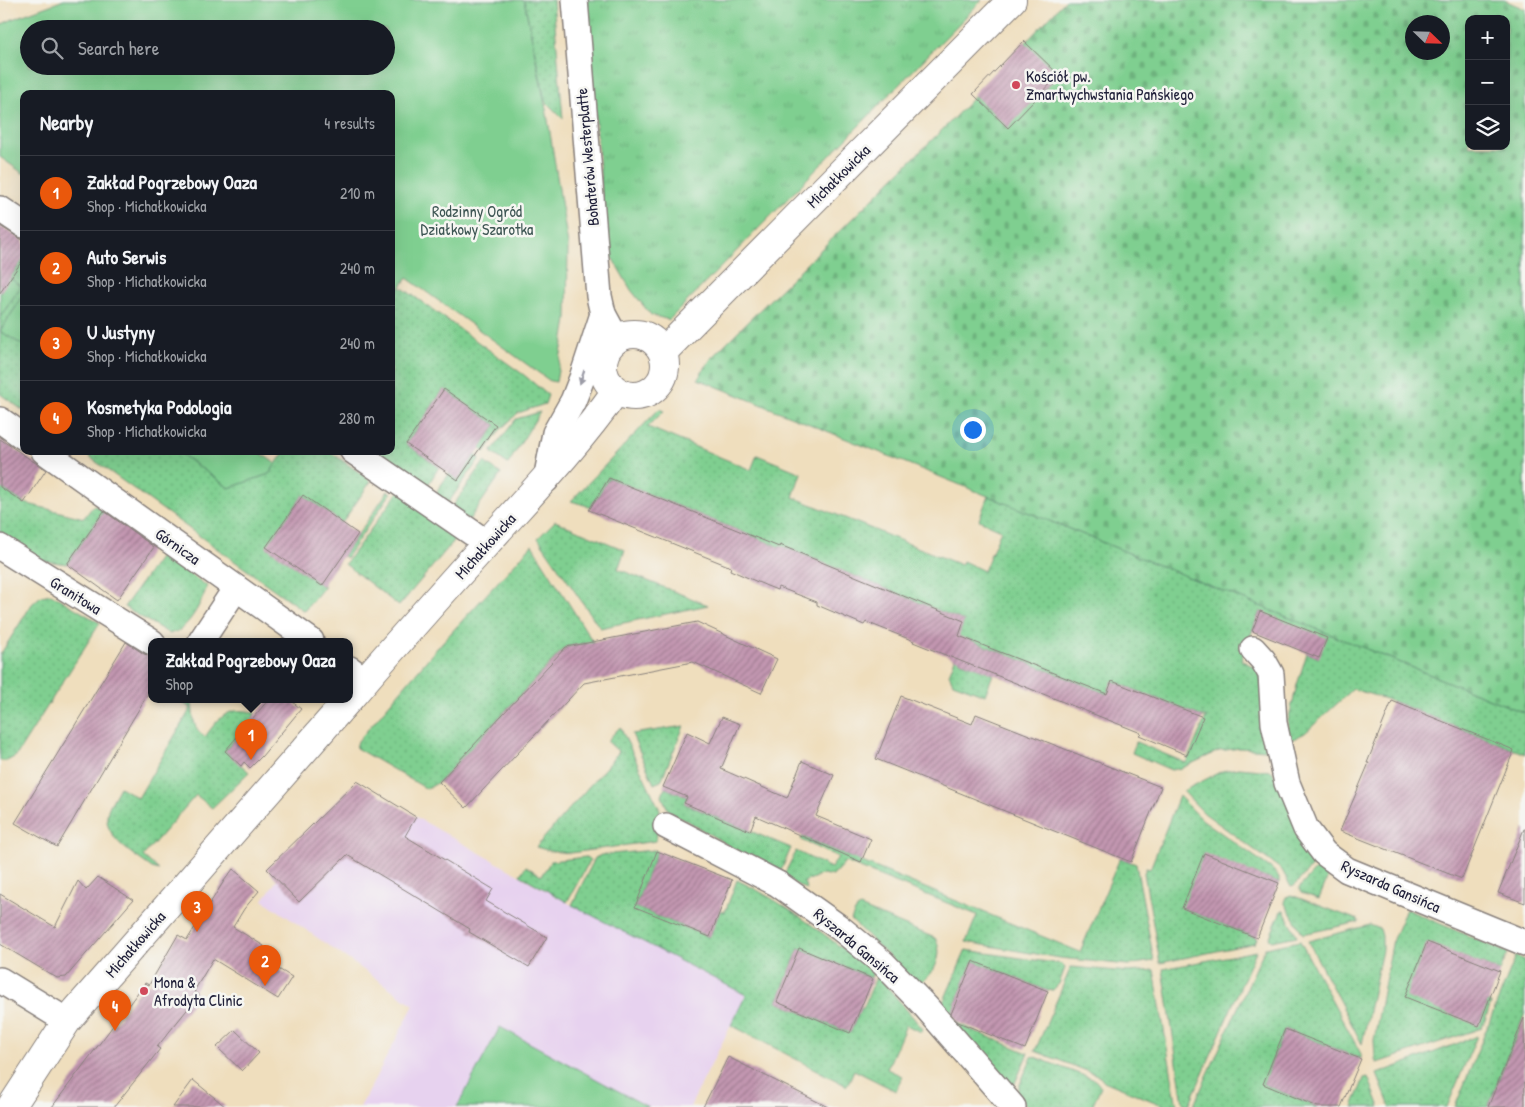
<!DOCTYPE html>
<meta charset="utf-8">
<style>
:root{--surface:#171b24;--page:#242831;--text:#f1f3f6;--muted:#9ea1a6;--line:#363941;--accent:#ea580c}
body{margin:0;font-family:"Patrick Hand",sans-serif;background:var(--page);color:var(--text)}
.controls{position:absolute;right:15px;top:15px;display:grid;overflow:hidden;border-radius:10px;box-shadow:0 5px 20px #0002}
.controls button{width:45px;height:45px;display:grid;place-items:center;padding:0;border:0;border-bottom:1px solid var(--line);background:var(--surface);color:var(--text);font:25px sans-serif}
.compass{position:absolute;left:1405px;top:15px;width:45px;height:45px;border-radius:50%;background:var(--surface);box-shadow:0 5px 20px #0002;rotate:113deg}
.you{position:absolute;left:972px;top:429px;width:18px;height:18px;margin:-12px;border:4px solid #fff;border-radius:50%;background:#1a73e8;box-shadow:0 0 0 8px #1a73e833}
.badge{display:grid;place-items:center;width:32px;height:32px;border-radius:50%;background:var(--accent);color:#fff;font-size:16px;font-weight:700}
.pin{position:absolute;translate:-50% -41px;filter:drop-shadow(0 1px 2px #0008)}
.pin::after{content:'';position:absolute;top:26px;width:18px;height:15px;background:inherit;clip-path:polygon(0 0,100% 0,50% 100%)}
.popup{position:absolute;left:148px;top:638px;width:205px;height:65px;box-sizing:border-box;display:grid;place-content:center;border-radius:10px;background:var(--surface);filter:drop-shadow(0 1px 4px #0005);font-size:16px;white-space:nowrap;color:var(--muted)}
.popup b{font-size:19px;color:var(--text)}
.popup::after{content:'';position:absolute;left:50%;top:100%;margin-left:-10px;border:10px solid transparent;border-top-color:var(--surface)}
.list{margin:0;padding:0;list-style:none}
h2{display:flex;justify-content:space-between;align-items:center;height:65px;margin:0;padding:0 20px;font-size:21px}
h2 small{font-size:16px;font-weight:400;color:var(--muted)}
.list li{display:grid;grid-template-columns:32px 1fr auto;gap:15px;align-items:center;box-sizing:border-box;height:75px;padding:0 20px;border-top:1px solid var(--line)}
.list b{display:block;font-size:19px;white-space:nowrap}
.list p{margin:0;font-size:16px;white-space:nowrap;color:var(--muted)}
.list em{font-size:16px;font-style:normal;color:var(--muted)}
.icon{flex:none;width:28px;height:28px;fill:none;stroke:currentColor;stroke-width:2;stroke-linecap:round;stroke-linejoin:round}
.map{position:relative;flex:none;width:1525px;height:1107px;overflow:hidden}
.search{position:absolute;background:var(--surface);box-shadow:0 5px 20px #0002;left:20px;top:20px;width:375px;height:55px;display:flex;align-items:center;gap:12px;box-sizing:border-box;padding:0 18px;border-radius:28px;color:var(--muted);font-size:19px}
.panel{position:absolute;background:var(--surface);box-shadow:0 5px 20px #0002;left:20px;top:90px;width:375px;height:365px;border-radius:10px}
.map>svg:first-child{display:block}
.built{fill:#e7d2ef}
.grass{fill:url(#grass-dots);stroke:#507866}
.cemetery{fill:url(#cemetery-stones);stroke:#507866;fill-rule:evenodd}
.park{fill:url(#park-tufts);stroke:#507866}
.garden{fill:#7fcf90;stroke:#507866;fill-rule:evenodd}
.building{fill:url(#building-hatch)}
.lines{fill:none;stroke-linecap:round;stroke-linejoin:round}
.minor-casing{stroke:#88807c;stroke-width:28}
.tertiary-casing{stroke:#88807c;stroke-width:30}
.minor{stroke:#fff;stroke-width:25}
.tertiary{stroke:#fff;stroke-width:28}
.oneway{fill:#9c9ca7}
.poi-dot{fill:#d1495b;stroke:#f6f6f2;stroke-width:2}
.labels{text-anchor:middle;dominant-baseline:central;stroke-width:5;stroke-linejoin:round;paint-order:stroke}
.poi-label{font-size:16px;fill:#22223b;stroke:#f6f6f2;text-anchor:start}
.street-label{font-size:16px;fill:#22223b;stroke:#f6f6f2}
.park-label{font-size:16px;fill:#3e5654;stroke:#f6f6f2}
</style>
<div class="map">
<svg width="1525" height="1107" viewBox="0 0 1525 1107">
<defs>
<pattern id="grass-dots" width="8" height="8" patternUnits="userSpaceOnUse" patternTransform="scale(1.25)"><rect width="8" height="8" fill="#7fcf90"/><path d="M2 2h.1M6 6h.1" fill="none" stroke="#6db17d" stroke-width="1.8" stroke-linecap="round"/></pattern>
<pattern id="cemetery-stones" width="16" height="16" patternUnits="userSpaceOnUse" patternTransform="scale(1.25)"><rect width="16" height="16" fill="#7fcf90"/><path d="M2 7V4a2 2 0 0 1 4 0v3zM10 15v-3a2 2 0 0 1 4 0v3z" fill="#6db17d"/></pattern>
<pattern id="park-tufts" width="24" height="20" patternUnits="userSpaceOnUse" patternTransform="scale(1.25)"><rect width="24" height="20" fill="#7fcf90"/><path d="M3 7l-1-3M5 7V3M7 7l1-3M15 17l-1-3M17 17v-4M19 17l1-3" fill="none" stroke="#6db17d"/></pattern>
<pattern id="building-hatch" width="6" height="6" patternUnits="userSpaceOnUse" patternTransform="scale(1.25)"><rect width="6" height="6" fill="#c397b1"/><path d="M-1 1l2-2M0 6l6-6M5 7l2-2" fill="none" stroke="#9e7b91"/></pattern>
</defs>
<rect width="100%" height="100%" fill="#f6f6f2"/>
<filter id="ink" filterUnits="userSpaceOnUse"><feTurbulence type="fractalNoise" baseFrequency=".02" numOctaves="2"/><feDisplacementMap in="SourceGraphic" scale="10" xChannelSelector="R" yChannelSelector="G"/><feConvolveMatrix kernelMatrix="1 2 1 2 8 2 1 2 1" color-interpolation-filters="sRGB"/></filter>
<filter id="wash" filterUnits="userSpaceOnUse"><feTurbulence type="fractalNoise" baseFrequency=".0096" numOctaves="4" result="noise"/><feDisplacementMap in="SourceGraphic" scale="20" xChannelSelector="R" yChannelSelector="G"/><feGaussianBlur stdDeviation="1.12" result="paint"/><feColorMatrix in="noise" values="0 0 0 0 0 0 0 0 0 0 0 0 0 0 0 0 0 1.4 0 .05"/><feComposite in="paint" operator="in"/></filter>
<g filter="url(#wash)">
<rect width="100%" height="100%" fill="#efdebd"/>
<path class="built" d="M357,781L416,817L568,903L746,995L690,1107H360L414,1005L263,900L277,880L267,869Z"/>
<g class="grass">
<path d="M524,0H553L563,119L545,101Z"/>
<path d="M24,258V295L0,331L24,346V411L0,394V317L21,286L10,278Z"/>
<path d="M401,287L524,375L548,395L545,404L518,413L500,430L485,452L480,448L496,425L444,389L406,444L439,467L428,485L424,486L372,451H391V300Z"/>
<path d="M659,409L664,411L648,427L751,470L757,455L801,473L793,497L961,565L963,561L984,571L1001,530L979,520L988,496L1525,713V754L1392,701L1353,689L1305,733L1289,741L1288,721L1297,685L1307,653L1319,658L1260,611L1241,660L1260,670L1266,721L1265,750L1240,748L1219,751L1182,768L1171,770L1132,753L1136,742L1186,763L1206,717H1203L1113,681L1107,694L968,639L960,661L993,674L985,695L953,683L949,674L955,659L951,655L964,621L780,545L779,547L609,478L591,507L571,501Z"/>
<path d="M540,412L508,464L491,452L516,419Z"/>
<path d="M81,451H177L229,488L269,474L285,451H329L371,481L342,523L303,495L267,547L322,586H325L304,611Z"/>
<path d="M475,455L480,458L448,503L437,496L438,489L449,474L458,480Z"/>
<path d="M484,462L501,474L469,520L450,510Z"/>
<path d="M0,487L24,503L84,518L94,505L104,511L67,564L38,560L0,536Z"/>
<path d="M388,491L391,493L346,558L343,556Z"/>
<path d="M399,491L459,535L399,606L345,564Z"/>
<path d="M555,521L625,550L618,569L708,605L600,628L538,538Z"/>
<path d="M532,545L593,642L565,647L439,782L427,789L356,748L358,741L437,648Z"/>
<path d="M162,554L207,586C203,600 193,619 181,629C178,632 173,632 170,634L124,607Z"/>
<path d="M51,594L100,623L16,756L7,761H0V655L32,604L41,596Z"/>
<path d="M176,699H191C195,715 190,726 205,737C219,717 229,705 255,713L251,722L225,751L249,772L212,808L196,795L143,856L159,870L152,868C132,853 96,834 110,805C113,799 117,793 120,787L138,798L191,708Z"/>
<path d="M684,726L661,781L654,784L632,734Z"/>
<path d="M620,727L660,810L656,841L570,853L550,851L536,847L619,752L607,741Z"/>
<path d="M1238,768L1272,771L1317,861L1294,886L1291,887L1282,870L1204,813L1183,791L1222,771Z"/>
<path d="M665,788L687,797L685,804L791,848L779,875L668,810L662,796Z"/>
<path d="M1179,796L1203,820L1272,869L1279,877V883L1204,854L1183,908L1257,938L1255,943L1160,963L1144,873L1146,868L1150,869Z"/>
<path d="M802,837L1080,952L1120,858L1136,864L1154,961L1128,965L1060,958L966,942L977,915L845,862L832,876L823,874L804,882L807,890L783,877L796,851L831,868L838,857L801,840Z"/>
<path d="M654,850L657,851L635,907L709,937L720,910L725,912L737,880C787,903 830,939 873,972L871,978L799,948L777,1002L850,1033L861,1008L863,1009L877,975L923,1029L921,1032L906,1025L887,1069L902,1076L896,1091L854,1070L847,1086L731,1025L746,995L572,905L595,858L601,855Z"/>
<path d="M586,857L590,860L567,902L520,875L526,866L541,876L551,861Z"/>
<path d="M1321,864L1330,872L1319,899L1301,893L1299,888Z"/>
<path d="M1291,895L1358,920L1359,922L1303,934L1284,902L1286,897Z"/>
<path d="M860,907L935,938C945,953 934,979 917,983L851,920L856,910Z"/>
<path d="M1406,909L1508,953L1500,971L1427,943L1491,1004L1482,1028L1377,1063L1375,1059L1374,1040L1393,939Z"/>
<path d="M1281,911H1284L1297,936L1272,941L1269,939Z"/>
<path d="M1370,925L1380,929L1382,936V950L1362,1044L1308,941Z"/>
<path d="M1300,941L1361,1054V1059L1285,1029L1263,1084L1318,1107H1193L1265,948Z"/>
<path d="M966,950L1062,964L1065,968L1059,984L1053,990L1048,991L973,961L950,1018L946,1015L942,1005Z"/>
<path d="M1256,951L1189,1105L1183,1103L1163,969Z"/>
<path d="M1516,956L1525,960V1013L1488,1107H1455Z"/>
<path d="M1071,967L1129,972L1154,970L1177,1107H1167L1104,1081L1100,1076L1035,1051Z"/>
<path d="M953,1022L1028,1053L1012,1090Z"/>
<path d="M1477,1036L1447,1107H1390L1377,1074Z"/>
<path d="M1032,1056L1095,1080L1101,1087L1092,1107H1028L1016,1094Z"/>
<path d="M1368,1077L1380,1107H1353L1364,1078Z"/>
</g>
<path class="cemetery" d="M1066,0H1504L1525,9V713L698,379L712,357L949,123ZM1469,19H1506V146H1469ZM1412,22H1442V52H1412Z"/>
<path class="park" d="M586,0H982L669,320L651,315L631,290L606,247Z"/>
<g class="garden">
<path d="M64,0H524L547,114L568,245L567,320L556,382L550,381L407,278L391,300V94H24V174L0,157V25L15,18ZM29,29H386V66H29Z"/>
<path d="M0,271L21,286L0,317Z"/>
<path d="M24,295V346L0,331Z"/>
<path d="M177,451H258L276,464L269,474L229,488Z"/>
<path d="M500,1027L648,1107H457Z"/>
</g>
<g id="blocks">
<g class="building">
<path d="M1024,41L1059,75L1008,128L973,94Z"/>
<path d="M0,226L24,241V258L0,293Z"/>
<path d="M444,389L496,425L458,480L406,444Z"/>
<path d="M0,439L46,470L24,503L0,487Z"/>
<path d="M609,478L779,547L780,545L964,621L959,636L1107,694L1112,681L1203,717L1187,755L1139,735L1141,733L993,674L913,642L914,641L866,622L864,625L817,605V602L778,587L777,590L767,586L730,570L731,567L589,510Z"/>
<path d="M303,495L358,534L322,586L266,547Z"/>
<path d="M104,511L154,547L117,600L67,564Z"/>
<path d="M1260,611L1327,638L1319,658L1252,631Z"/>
<path d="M697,622L777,659L761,693L693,662L584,683L466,808L439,782L566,647Z"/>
<path d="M126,642L144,654L152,656V687L57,847L15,823Z"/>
<path d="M901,696L972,724L976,714L1161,787L1131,862L876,759Z"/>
<path d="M269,699H289L301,709L262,756L250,768L244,762L241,766L225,751Z"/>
<path d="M1392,701L1514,750L1462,879L1340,831L1369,763H1367Z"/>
<path d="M722,717L740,724L721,769L787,798L802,761L834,775L816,816L871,839L861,862L756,816L750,831L684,803L687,797L663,787L687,732L710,743Z"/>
<path d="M357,781L416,817L405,836L493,889L486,901L547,937L529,967L469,932L470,929L347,855L299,902L267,869Z"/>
<path d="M1524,829H1525V903L1498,893Z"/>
<path d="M657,851L732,880L710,937L635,907Z"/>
<path d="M1204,853L1279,883L1257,938L1182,908Z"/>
<path d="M233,869L259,891L244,909L233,927L264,946L258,957L292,977L278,999L213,959L194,991L199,995L157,1047L160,1049L114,1107H52L145,983L149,985L178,935L187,940L224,881Z"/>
<path d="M98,877L133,900L66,977L57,978L0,944V894L55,927L78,881L86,890Z"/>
<path d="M1427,942L1500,971L1479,1026L1405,997Z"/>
<path d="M799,948L873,979L850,1033L777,1002Z"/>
<path d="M973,961L1048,991L1025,1049L958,1022L951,1014Z"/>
<path d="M1524,1018L1525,1107H1488L1497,1085Z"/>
<path d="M1285,1029L1361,1059L1341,1107H1318L1263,1084Z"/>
<path d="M235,1030L259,1053L242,1071L217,1047Z"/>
<path d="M728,1057L828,1107H703Z"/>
<path d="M193,1080L226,1107H173Z"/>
</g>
</g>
</g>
<g filter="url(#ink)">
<use href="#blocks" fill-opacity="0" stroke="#88807c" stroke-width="1"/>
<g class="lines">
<defs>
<g id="minor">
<path d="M575,0L599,296L603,314L616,338"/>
<path d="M0,209L24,225"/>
<path d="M0,420L24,437"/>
<path d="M44,451L311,641"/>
<path d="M353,451L487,543"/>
<path d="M546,480L555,433L573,401L582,378L603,314"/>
<path d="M0,547L152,642"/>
<path d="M201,641L236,588"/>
<path d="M1253,649L1263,660L1271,674L1274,723L1287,783L1306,829L1324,853L1347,870L1525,943"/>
<path d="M350,669L365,680"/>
<path d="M666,826L778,884L840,928L883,963L926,1007L1013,1107"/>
<path d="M0,980L67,1021"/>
</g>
<g id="tertiary">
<circle cx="634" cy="365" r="31"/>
<path d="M663,352L1012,0"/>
<path d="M350,698C394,646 440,595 486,544C531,494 577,446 616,391"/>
<path d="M11,1107L67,1021L349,699"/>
</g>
</defs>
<use href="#minor" class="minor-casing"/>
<use href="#tertiary" class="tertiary-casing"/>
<use href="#minor" class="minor"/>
<use href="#tertiary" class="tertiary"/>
</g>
<defs><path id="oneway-solid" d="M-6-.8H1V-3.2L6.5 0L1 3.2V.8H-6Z" transform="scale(1.25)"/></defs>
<use class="oneway" href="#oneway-solid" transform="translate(582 377) rotate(108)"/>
</g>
<g class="poi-dot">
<circle cx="1016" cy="85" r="5"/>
<circle cx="144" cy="991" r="5"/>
</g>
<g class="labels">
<g class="poi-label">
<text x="1026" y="76">Kościół pw.<tspan x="1026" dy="18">Zmartwychwstania Pańskiego</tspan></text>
<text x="154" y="982">Mona &amp;<tspan x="154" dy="18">Afrodyta Clinic</tspan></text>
</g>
<g class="street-label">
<text transform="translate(587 157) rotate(-95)">Bohaterów Westerplatte</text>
<text transform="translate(838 176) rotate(-45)">Michałkowicka</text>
<text transform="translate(178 546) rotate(35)">Górnicza</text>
<text transform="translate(485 546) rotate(-48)">Michałkowicka</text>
<text transform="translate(76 595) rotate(32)">Granitowa</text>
<text transform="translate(1391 886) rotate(24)">Ryszarda Gansińca</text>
<text transform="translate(135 944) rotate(-49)">Michałkowicka</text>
<text transform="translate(857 945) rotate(40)">Ryszarda Gansińca</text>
</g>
<g class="park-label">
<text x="477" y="211">Rodzinny Ogród<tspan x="477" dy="18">Działkowy Szarotka</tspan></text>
</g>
</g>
</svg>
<div class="controls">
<button>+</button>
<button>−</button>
<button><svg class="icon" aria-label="layers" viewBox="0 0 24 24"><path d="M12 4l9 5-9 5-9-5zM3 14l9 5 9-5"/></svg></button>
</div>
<svg class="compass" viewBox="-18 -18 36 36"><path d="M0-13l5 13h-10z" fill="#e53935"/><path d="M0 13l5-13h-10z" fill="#9ea1a6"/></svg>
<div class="you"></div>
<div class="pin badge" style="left:251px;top:760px">1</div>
<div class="popup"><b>Zakład Pogrzebowy Oaza</b>Shop</div>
<div class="pin badge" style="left:265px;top:986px">2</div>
<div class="pin badge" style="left:197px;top:932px">3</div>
<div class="pin badge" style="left:115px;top:1031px">4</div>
<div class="search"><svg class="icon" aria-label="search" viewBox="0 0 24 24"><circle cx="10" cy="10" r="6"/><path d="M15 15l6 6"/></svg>Search here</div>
<section class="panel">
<h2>Nearby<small>4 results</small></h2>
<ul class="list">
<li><span class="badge">1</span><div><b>Zakład Pogrzebowy Oaza</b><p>Shop · Michałkowicka</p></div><em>210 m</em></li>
<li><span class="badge">2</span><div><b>Auto Serwis</b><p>Shop · Michałkowicka</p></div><em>240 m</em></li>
<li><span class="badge">3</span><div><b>U Justyny</b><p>Shop · Michałkowicka</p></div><em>240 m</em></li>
<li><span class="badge">4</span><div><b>Kosmetyka Podologia</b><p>Shop · Michałkowicka</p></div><em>280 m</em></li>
</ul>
</section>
</div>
